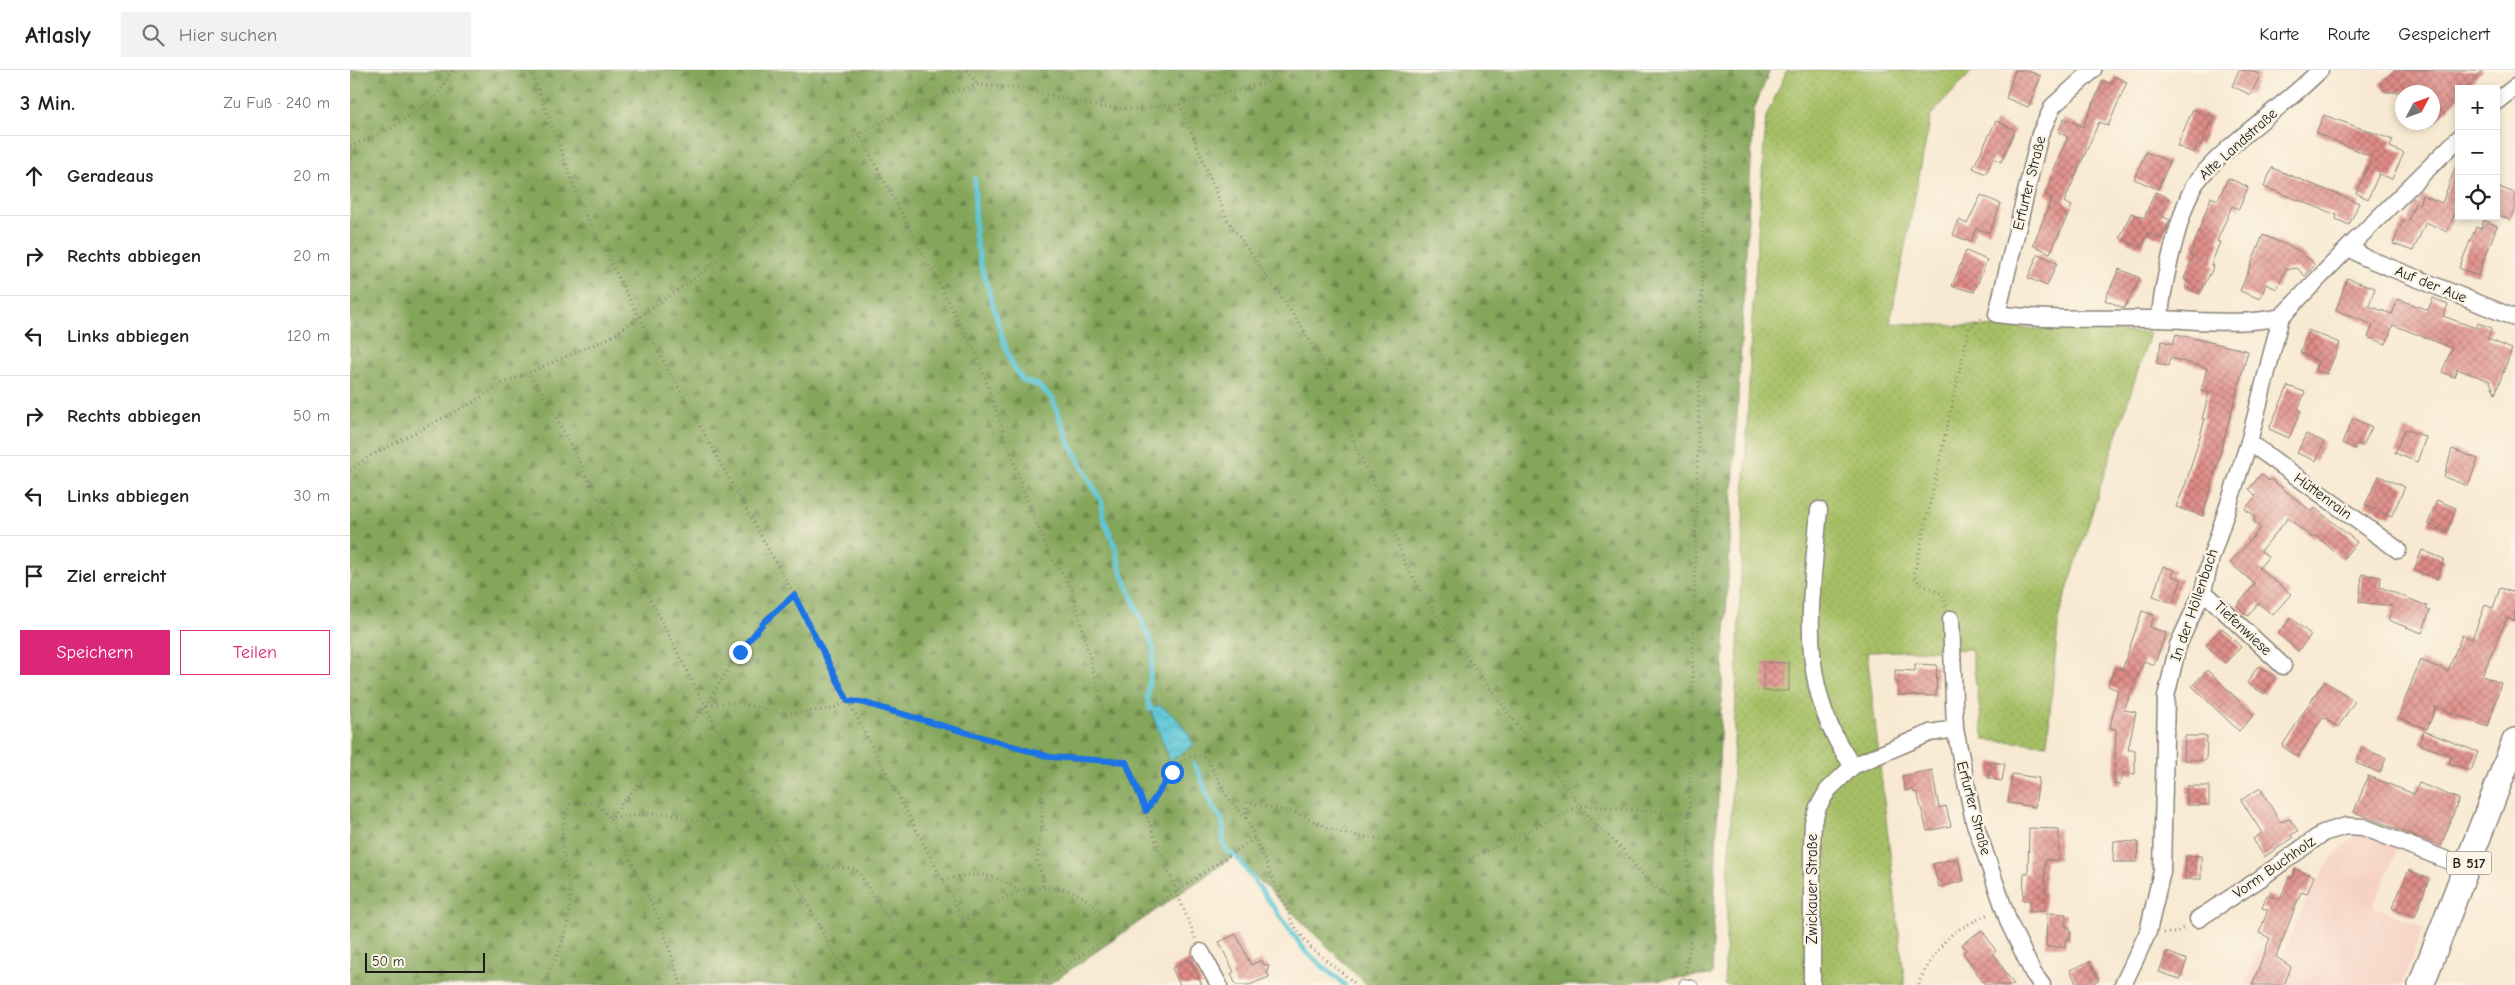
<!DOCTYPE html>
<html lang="de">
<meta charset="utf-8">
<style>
:root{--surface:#fff;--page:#f2f2f2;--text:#202124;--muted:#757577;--line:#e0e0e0;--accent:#db2777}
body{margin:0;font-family:"Comic Neue",sans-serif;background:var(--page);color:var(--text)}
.controls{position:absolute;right:15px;top:15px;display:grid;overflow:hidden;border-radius:0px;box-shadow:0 2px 8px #0003}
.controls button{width:45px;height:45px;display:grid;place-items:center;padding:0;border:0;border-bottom:1px solid var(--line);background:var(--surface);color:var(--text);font:25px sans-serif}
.compass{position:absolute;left:2045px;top:15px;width:45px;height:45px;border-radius:50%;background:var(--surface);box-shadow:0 2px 8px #0003;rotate:49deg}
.scale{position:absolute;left:15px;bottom:12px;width:120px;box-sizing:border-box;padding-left:5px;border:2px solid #1c1c1c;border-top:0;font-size:14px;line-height:18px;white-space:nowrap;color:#1c1c1c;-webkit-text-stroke:4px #fcf5e5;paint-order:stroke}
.stop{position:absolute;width:15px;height:15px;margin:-11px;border:4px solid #1a73e8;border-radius:50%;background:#fff}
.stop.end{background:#1a73e8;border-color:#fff;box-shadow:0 1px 5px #0008}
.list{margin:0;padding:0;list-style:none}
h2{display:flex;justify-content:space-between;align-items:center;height:65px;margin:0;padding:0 20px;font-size:21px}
h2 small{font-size:16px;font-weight:400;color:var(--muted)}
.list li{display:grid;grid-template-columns:32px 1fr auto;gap:15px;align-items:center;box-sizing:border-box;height:80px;padding:0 20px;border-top:1px solid var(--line)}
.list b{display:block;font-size:19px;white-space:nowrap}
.list em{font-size:16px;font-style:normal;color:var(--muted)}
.actions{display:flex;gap:10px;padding:15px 20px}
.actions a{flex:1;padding:11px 0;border:1px solid var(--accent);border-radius:0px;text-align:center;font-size:18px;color:var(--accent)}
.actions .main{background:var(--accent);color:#fff}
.icon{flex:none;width:28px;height:28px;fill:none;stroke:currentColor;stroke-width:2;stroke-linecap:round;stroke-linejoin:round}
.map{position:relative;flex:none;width:2165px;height:915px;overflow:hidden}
header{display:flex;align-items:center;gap:30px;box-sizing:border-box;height:70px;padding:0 25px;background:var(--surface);border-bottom:1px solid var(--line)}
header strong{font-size:24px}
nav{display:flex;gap:28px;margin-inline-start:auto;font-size:18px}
.search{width:350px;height:45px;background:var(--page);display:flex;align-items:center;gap:12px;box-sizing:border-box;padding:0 18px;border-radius:0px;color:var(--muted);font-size:19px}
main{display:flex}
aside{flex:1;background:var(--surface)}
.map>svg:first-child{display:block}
.built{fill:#f6d2c4}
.grass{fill:url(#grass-dots);stroke:#616e40}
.forest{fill:url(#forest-firs);stroke:#50613b}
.water{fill:url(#water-waves);stroke:#3c727a}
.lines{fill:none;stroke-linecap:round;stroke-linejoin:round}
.stream{stroke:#5dc7d7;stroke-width:5}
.building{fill:url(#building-cross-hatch)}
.service-casing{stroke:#8a8277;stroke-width:10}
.minor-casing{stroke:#8a8277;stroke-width:19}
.primary-casing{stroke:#8a8277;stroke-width:28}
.path{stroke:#8a8277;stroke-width:3;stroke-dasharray:1 4;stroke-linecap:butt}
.service{stroke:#fff;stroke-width:8}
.minor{stroke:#fff;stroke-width:16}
.primary{stroke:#fff;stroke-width:25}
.route{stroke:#1a73e8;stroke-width:6}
.labels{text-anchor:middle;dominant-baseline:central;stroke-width:5;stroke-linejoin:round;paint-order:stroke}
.shield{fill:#fcf5e5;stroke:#5f5d58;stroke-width:1}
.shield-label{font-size:14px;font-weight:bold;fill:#1c1c1c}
.street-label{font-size:15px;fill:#1c1c1c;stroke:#fcf5e5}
</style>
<header>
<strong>Atlasly</strong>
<div class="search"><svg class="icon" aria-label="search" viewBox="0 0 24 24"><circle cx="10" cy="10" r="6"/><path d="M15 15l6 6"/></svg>Hier suchen</div>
<nav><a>Karte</a><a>Route</a><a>Gespeichert</a></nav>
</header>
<main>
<aside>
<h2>3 Min.<small>Zu Fuß · 240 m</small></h2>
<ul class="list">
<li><svg class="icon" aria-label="ahead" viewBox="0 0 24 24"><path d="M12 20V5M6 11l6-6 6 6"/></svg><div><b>Geradeaus</b></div><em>20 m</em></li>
<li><svg class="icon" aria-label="right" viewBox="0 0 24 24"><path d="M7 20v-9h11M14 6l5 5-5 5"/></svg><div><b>Rechts abbiegen</b></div><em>20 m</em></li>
<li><svg class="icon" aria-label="left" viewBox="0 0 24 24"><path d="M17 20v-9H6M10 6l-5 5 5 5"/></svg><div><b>Links abbiegen</b></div><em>120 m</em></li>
<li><svg class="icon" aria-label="right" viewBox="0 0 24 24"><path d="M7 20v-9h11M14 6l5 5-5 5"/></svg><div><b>Rechts abbiegen</b></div><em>50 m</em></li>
<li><svg class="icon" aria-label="left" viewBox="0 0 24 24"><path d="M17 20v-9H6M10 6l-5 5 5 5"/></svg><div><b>Links abbiegen</b></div><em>30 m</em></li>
<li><svg class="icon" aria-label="arrive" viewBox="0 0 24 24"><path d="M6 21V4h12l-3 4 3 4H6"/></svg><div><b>Ziel erreicht</b></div></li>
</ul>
<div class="actions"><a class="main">Speichern</a><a>Teilen</a></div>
</aside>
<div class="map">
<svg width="2165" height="915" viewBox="0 0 2165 915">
<defs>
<pattern id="grass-dots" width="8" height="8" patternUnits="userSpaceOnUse" patternTransform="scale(1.25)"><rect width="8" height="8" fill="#a6bf65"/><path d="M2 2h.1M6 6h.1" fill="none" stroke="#8ea457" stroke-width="1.8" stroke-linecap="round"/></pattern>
<pattern id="forest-firs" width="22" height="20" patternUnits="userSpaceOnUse" patternTransform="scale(1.25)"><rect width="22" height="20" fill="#84a65a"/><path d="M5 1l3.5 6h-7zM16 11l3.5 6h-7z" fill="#6b864a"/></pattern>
<pattern id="water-waves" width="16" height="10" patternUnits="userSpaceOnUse" patternTransform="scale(1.25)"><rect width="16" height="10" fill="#5dc7d7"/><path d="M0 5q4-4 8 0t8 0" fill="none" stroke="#50aab8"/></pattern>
<pattern id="building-cross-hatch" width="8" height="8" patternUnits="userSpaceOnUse" patternTransform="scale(1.25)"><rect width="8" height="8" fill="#e08c88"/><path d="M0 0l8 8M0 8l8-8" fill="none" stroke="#b5726e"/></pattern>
</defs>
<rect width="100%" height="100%" fill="#fcf5e5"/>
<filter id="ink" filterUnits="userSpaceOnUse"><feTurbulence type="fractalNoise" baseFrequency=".02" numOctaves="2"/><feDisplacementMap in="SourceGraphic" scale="10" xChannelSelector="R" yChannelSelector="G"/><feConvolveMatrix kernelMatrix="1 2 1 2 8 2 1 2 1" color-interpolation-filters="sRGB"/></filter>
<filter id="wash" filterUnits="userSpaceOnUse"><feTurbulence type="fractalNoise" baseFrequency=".0096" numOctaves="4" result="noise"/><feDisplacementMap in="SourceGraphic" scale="20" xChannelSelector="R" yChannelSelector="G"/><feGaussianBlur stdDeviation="1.12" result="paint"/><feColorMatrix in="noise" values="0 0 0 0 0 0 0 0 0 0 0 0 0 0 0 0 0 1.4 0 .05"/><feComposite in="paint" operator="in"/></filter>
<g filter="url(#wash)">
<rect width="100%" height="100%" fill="#f8e9d2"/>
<path class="built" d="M2013,764L2048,777L2023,836L2073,857L2052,915H1895L1909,880L1931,890L1953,837L1978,792L2002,767Z"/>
<path class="grass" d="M1437,0H1623L1581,45L1540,253L1800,263L1709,545L1697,674L1634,670L1621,579L1517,582L1555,915H1374L1401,263L1416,47Z"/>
<path class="forest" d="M0,0H1420L1404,39L1371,637L1362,905L1280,912L1278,915H1017L884,786L698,915H0Z"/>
<path class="water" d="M808,635C824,642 837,659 844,675L820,691L800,639Z"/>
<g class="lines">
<g class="stream">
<path d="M625,109V164L631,195L655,276L663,296L673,311L688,315L702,328L719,372L752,433L753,447L765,476L771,501L804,579L797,627L800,639"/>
<path d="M844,694C853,707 854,721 861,734C864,740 871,745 872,751C878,769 864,777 887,787L956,882L995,915"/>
</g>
</g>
<g id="blocks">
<g class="building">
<path d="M1665,0H1676L1691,6L1678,37L1656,28Z"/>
<path d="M1889,0H1900L1910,5L1901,25L1882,16Z"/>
<path d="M2045,0H2133L2115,19H2109V28L2082,55V22H2036L2029,14Z"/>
<path d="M1764,6L1777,12L1758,56L1749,52L1714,132L1722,136L1700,183L1683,175L1702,128L1695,124L1703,107L1701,106L1718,67L1708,62L1714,48L1733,57L1753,10L1761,14Z"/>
<path d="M1843,39L1863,47L1851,75L1847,74L1844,83L1827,76Z"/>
<path d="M1974,45L2043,70L2040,77L2054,83L2042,109L2029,104L2018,129L2006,123L2022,87L1966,63Z"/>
<path d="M1646,51L1665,60L1651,92L1643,88L1636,104L1623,98Z"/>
<path d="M1796,82L1820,92L1808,119L1784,109Z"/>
<path d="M2107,93L2109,133L2097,162L2076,152L2063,181L2043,174L2053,150L2058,152L2065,133L2069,134L2072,125L2092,133Z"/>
<path d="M1922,98L2009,133L1999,155L1986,149L1987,145L1914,117Z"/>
<path d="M1878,108L1898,117L1889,139L1882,136L1867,171L1870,172L1861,195L1864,196L1850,224L1835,217L1838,211L1834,209L1843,187L1840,186L1861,127L1868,130Z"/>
<path d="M2146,116L2165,123V139L2160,150L2146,144Z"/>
<path d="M1805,122L1819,128L1811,146L1820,150L1812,169L1798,163L1792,178L1770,168L1781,143L1794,148Z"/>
<path d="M1631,125L1651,134L1639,163L1626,158L1621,172L1603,165L1609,150L1617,154Z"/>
<path d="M2134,150L2147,156L2128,206L2109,198L2126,157L2131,159Z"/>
<path d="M1913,165L1950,181L1965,195L1955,206L1947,198L1935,200L1927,219L1916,214L1910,229L1890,221Z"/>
<path d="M1616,181L1637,190L1624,222L1602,216Z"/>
<path d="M1688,184L1707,193L1697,216L1678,208Z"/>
<path d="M1769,199L1790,208L1774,238L1755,230Z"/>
<path d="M1997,208L2025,218L2019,236L2042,244L2048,229L2078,240L2083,228L2098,235L2093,246L2126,258L2128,253L2142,258L2138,269L2162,279L2145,324L2140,311L2107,299L2104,307L2092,302L2102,278L2043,255L2036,274L2018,267L2023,255L1986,240Z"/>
<path d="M1958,260L1990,273L1977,304L1965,300L1968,291L1950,282Z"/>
<path d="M1826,264L1898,281L1853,446L1826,437L1836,413L1855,349H1852L1859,323L1851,321L1857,298L1820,288L1818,296L1806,293L1812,271L1823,274Z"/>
<path d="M1938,316L1955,322L1948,339L1951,341L1939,368L1919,359Z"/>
<path d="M2003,348L2022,357L2013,376L2007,374L2005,379L1992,373Z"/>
<path d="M2055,359L2076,367L2067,392L2045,383Z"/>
<path d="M1956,364L1974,372L1966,391L1947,383Z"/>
<path d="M2102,379L2128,389L2118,416L2094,407Z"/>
<path d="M1911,404L1919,411L1921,409L1962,442L1965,438L2007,472L1993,489L1965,465L1962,468L1938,448L1911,481L1918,487L1909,498L1941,524L1923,545L1908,533L1898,546L1887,536L1905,514L1880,493L1911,458L1904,452L1905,446L1895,439L1906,426L1899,419Z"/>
<path d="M2029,406L2055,417L2041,447L2015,435Z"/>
<path d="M2087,430L2106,438L2097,462L2078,454Z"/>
<path d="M2072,480L2094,489L2087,509L2064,500Z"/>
<path d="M1813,496L1825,500L1822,506L1832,509L1823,533L1803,526Z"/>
<path d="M2012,504L2031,507L2030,517L2077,536L2076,539L2080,541L2072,563L2038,550L2043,536L2009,532Z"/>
<path d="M2150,518L2165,523V551L2157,548L2132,606L2151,613L2138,657L2086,637L2077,659L2048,648L2070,590L2098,601L2112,565L2122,569L2135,535L2143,538Z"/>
<path d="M1792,541L1804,545L1800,557L1816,563L1804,595L1794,591L1774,640L1786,642L1778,680H1785V704L1773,703L1770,715L1764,714L1766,659L1760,658L1768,620L1758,616L1765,597L1772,600Z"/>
<path d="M1941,548L1961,565L1948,581L1928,564Z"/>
<path d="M1872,558L1891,577L1875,593L1856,575Z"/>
<path d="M1413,592L1439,593V621H1413Z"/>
<path d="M1565,594L1587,595L1586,626L1548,625V612H1545V600L1565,601Z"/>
<path d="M1908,596L1925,607L1914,624L1897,613Z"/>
<path d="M1857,600L1904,645L1889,661L1842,616Z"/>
<path d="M1974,611L2005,631L1988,657L1973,647L1948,687L1932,676Z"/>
<path d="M2074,661L2128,682L2121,701L2099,693L2102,686L2069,674Z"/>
<path d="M1835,666H1857L1856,690H1834Z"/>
<path d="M2012,678L2036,688L2030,703L2006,693Z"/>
<path d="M1641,692L1655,694L1652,711L1638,708Z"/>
<path d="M1582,700L1589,738L1596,736L1601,756L1577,761L1567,722L1564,723L1563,719L1555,721L1552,706Z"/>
<path d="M1662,704L1689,708L1685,737L1658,733Z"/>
<path d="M2018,706L2064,724L2069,713L2109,729L2091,776L2004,742Z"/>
<rect x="1837" y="716" width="22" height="19"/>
<path d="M1910,718L1930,752L1940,749L1948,761L1941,765L1943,768L1914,787L1903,769L1912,763L1891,730Z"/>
<path d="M1679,758L1709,759V790H1695V841L1680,842V830H1673L1674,803L1678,804Z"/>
<path d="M1764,771L1788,772L1787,792H1763Z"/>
<path d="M1836,786H1851V809H1835Z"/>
<path d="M1608,788L1614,811L1589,817L1583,794Z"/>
<path d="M1945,799L1964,806L1957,824L1951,822L1926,887L1941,897L1934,915H1902L1920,868L1909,863L1918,840L1912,838L1917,825L1930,830L1939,807L1942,808Z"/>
<path d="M2059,800L2079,809L2065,847L2042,838Z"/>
<path d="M1697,843L1716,844V857H1720V869H1716L1715,877H1696Z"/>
<path d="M1632,860L1646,881L1643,883L1664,915H1635L1613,882L1616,880L1612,874Z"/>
<path d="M886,864L901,895L912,890L913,894L919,896L917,902L919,907L899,915H886L881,904L884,902L869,872Z"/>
<path d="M1817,882L1837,890L1830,909L1809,902Z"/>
<path d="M840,889L852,915H830L822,898Z"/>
<path d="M1740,891L1749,910L1739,915H1727L1720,900Z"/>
</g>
</g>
</g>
<g filter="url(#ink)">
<use href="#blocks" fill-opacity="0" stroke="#8a8277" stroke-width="1"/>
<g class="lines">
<defs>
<path id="service" d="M1334,913L1343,915"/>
<g id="minor">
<path d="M1743,0L1703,36L1690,64L1647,244C1701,251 1755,248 1808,249C1850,250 1890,256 1931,247"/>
<path d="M2146,32L2165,17"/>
<path d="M1999,177L2109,68"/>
<path d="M1931,247L1999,177L2014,187L2165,248"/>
<path d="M1810,249C1811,221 1831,131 1848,110C1880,70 1933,38 1970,0"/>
<path d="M1899,372L2048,480"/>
<path d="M1469,440C1461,531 1445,617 1503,696"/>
<path d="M1853,521L1933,596"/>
<path d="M1601,549L1605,659L1624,751L1659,853L1683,903L1692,915"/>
<path d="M1848,849L1908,810L1973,763L1996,756L2013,757L2117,798"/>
<path d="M851,882L869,915"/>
<path d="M1462,915V777L1463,752L1468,737L1478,720L1503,696L1580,663L1605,659"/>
<path d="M1773,915L1798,862L1812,801L1816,627L1828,575L1853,521L1861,488L1899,372L1931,247"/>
</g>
<path id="primary" d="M2071,915L2165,671"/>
</defs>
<use href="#service" class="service-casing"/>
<use href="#minor" class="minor-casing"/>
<use href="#primary" class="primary-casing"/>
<g class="path">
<path d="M181,0L233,140L289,247L444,525L414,552L389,582L356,635L260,748L246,732L221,734C201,767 221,797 220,832C219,865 207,886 192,915"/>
<path d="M617,0L628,15"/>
<path d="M830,34L877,149L953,259L980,307L1008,382L1035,435L1055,494L1086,545L1162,648L1245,754L1273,780L1296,809L1337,845"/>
<path d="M509,63L628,288L676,428L700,485L721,517L753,638L846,870"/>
<path d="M0,77L42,58L87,26L102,0"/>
<path d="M0,400L18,387L120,334L149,315L178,303"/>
<path d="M444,525L498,631L511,632L700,687L776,692"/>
<path d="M1597,536L1592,524L1569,513L1564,505L1619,259L1633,247"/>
<path d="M357,635L384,632L435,644L482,639L498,631L593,810L645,915"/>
<path d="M796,741L830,693L839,687L849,685L857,689L878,728L896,748L943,854L961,878L1007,915"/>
<path d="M896,748L897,732L945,743L990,763L1057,773L1069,771L1084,782L1113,792L1232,735L1297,741L1339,743"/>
<path d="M438,794L506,799L570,897L599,888L635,896"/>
<path d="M593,810C624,803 642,800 668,821C713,811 741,821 763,863"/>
<path d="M692,816L693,810L687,791L692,747V717L700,687"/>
<path d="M613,851L668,821"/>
<path d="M1813,863H1825L1835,857"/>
<path d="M570,897L583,915"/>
<path d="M1336,902L1340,876L1337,845L1354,102L1357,54L1370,0"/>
<path d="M331,915L311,853L260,748L303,744H322L343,751L393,746L415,749"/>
<path d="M504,915L477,871L197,330L178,303L259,268L349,205L401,161L454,100L481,79L555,40L595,24L628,15L670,18L751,37L784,39L830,34L916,13L931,0"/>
<path d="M688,915L905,768"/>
<path d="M1569,915C1569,906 1591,875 1598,868C1608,857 1627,851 1640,843"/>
</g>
<use href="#service" class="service"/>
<use href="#minor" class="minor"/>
<use href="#primary" class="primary"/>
</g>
</g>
<g class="lines" filter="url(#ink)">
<path class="route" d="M390,582L414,552L444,525L498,631L511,632L700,687L776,692L796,741L822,702"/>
</g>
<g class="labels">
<rect class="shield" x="2096.5" y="781.5" width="45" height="23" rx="4"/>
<g class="shield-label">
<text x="2119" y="793">B 517</text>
</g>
<g class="street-label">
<text transform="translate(1888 74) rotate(-42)">Alte Landstraße</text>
<text transform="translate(1679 113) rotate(-76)">Erfurter Straße</text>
<text transform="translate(2081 214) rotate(22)">Auf der Aue</text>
<text transform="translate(1973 426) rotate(36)">Hüttenrain</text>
<text transform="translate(1844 535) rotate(-71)">In der Höllenbach</text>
<text transform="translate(1893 558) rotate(43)">Tiefenwiese</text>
<text transform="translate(1624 738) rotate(75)">Erfurter Straße</text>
<text transform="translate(1924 797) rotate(-35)">Vorm Buchholz</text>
<text transform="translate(1462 819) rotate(-90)">Zwickauer Straße</text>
</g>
</g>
</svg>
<div class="controls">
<button>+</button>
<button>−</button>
<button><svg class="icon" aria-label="locate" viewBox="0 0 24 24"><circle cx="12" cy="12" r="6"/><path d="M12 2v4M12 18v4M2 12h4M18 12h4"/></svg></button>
</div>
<svg class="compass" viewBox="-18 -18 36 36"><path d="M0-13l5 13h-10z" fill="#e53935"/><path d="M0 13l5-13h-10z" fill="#757577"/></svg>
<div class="scale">50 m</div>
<div class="stop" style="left:822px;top:702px"></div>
<div class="stop end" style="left:390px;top:582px"></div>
</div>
</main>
